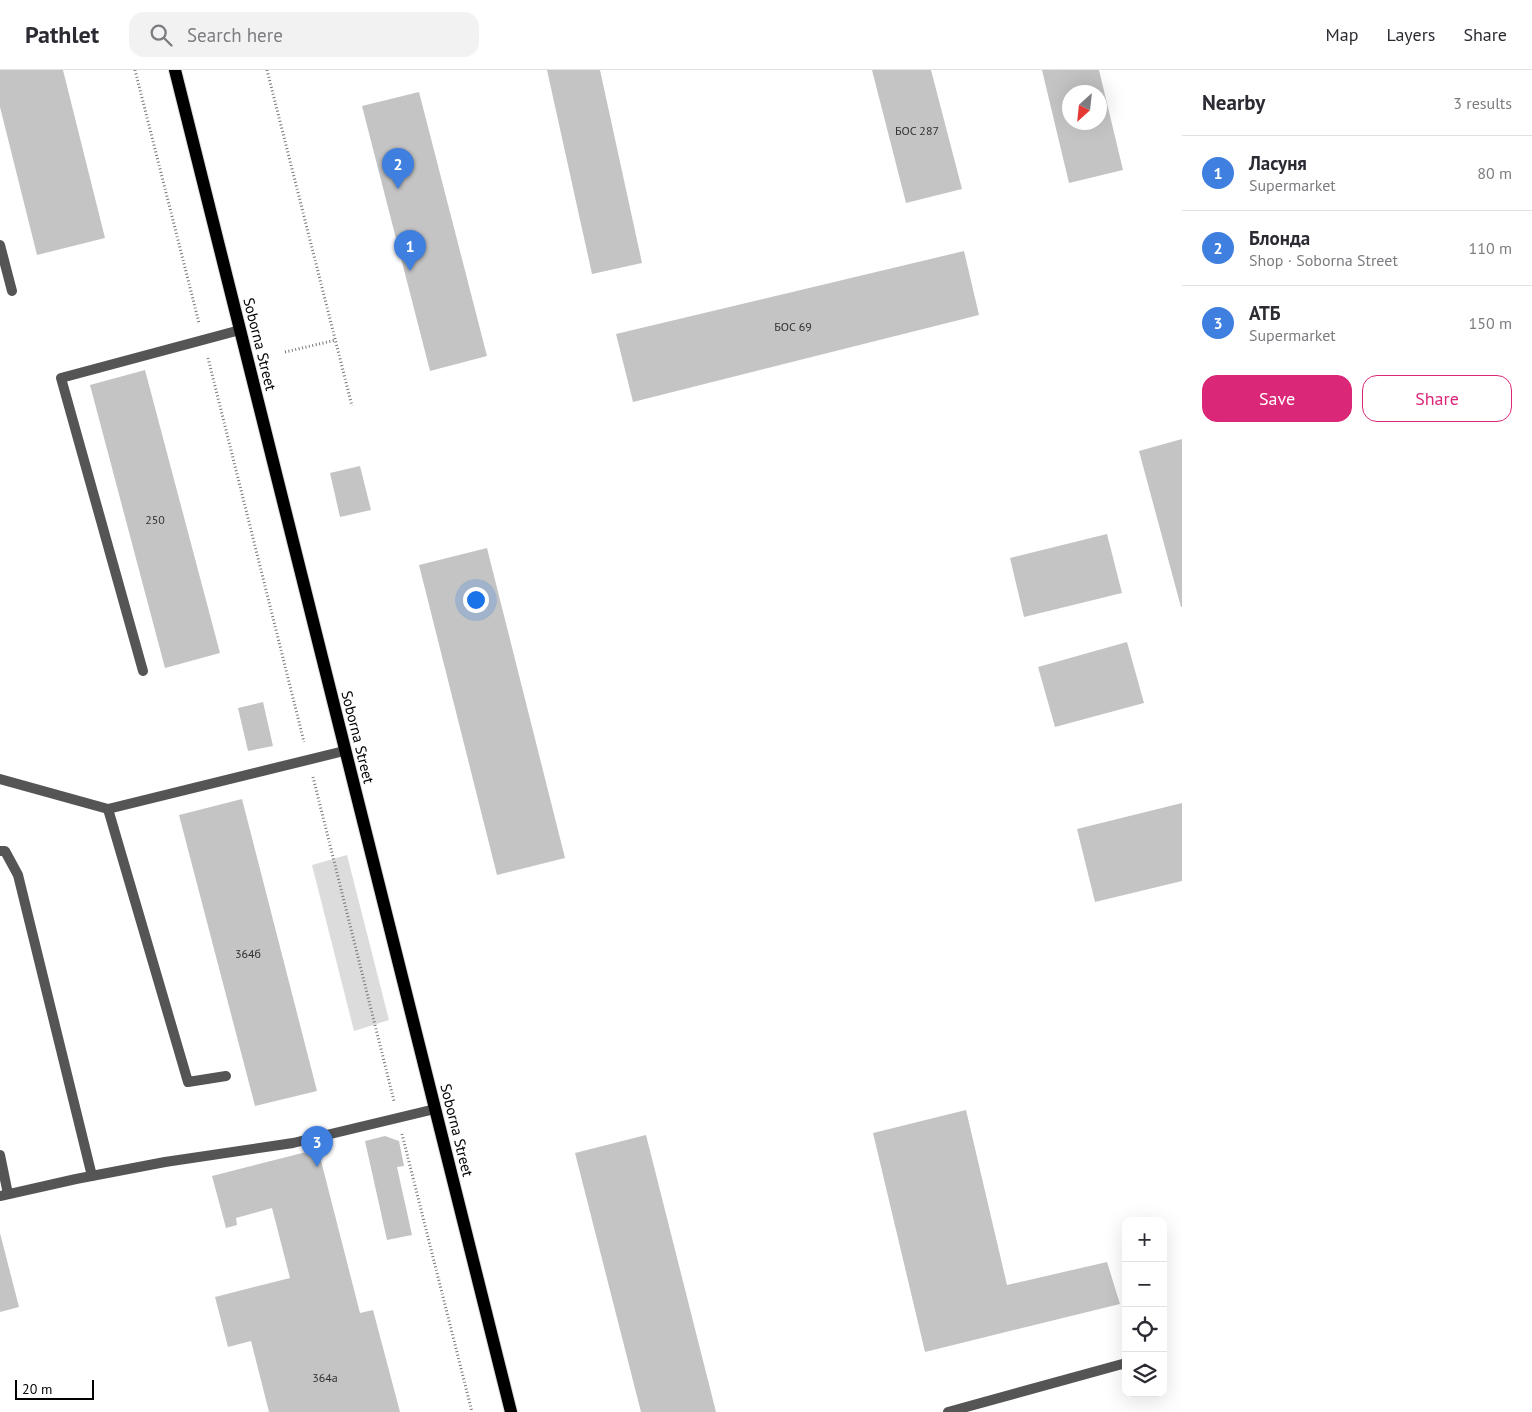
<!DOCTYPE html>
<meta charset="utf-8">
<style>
:root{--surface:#fff;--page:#f2f2f3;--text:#2b2b33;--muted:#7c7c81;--line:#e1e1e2;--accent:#db2777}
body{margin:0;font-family:"PT Sans",sans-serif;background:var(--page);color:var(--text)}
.controls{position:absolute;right:15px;bottom:15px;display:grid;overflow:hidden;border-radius:10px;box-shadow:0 5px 20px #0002}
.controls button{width:45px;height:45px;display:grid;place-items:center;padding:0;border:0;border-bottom:1px solid var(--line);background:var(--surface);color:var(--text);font:25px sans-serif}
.compass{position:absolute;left:1062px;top:15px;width:45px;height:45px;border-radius:50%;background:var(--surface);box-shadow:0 5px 20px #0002;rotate:207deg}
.scale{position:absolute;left:15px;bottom:12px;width:79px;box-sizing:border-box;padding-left:5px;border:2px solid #000;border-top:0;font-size:14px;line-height:18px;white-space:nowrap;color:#000;-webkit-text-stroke:4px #fff;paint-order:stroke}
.you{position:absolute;left:475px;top:529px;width:18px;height:18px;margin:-12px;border:4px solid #fff;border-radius:50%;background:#1a73e8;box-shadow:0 0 0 8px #1a73e833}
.badge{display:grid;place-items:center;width:32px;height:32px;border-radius:50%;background:var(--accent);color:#fff;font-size:16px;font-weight:700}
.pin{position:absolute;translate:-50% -41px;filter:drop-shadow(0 1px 2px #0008)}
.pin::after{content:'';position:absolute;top:26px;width:18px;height:15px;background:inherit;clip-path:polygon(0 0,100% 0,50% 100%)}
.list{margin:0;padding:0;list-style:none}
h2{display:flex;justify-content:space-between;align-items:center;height:65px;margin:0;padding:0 20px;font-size:21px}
h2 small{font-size:16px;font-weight:400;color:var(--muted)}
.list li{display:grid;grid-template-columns:32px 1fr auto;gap:15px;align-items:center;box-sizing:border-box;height:75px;padding:0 20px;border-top:1px solid var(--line)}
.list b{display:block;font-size:19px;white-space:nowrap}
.list p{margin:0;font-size:16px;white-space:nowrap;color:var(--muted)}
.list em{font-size:16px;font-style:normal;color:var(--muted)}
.actions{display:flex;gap:10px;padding:15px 20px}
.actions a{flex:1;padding:11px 0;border:1px solid var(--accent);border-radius:15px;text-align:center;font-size:18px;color:var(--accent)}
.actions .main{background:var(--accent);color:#fff}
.icon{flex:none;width:28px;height:28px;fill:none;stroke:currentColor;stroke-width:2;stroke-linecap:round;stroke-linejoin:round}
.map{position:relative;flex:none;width:1182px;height:1342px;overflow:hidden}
header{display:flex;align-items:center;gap:30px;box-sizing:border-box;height:70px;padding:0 25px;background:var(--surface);border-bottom:1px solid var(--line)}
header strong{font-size:24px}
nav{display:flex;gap:28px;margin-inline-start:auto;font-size:18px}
.search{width:350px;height:45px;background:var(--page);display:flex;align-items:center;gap:12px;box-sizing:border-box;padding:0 18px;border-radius:15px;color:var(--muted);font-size:19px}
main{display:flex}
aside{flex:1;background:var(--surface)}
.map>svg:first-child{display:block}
.park{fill:#dcdcdc}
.building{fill:#c4c4c4;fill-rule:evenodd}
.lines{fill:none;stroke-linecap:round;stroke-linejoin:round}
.primary-casing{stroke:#dbdbdb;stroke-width:14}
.path{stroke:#777;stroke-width:3;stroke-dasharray:1 2.5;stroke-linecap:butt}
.service{stroke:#555;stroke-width:10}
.minor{stroke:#555;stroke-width:10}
.primary{stroke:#000;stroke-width:12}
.labels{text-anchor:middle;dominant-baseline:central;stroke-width:4.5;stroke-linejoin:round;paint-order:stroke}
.number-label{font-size:12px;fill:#313131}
.street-label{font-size:15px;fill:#000;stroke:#fff}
</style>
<header>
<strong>Pathlet</strong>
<div class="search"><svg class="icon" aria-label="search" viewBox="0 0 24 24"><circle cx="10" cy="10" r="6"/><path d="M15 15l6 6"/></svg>Search here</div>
<nav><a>Map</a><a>Layers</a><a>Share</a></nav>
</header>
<main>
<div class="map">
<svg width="1182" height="1342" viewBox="0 0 1182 1342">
<rect width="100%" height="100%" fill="#fff"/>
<path class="park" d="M347,785L389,950L354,961L312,795Z"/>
<g class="building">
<path d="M0,0H63L105,168L37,185L0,37Z"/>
<path d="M547,0H600L642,193L592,204Z"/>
<path d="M872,0H931L962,119L906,133Z"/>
<path d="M1042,0H1099L1123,100L1069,113ZM1070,22H1100V52H1070Z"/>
<path d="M419,22L487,286L430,301L362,36Z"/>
<path d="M964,181L979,245L633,332L616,264Z"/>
<path d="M145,300L220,583L165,598L90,315Z"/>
<path d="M1182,369V537H1181L1139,381Z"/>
<path d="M360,396L371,440L340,447L330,403Z"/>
<path d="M1107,464L1122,523L1024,547L1010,488Z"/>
<path d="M487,478L565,788L497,805L419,495Z"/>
<path d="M1127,572L1144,633L1055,657L1038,597Z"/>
<path d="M263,632L273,676L248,681L238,638Z"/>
<path d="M242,729L317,1021L255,1036L179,745Z"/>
<path d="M1182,733V811L1095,832L1077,759Z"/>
<path d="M966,1040L1007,1215L1107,1192L1120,1234L925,1282L873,1063Z"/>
<path d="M646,1065L716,1342H641L575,1083Z"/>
<path d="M385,1066L399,1071L404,1096L397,1097L412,1165L387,1170L365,1071Z"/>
<path d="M318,1079L360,1243L373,1240L400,1342H269L251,1271L228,1277L215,1227L290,1208L272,1138L236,1148L237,1155L226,1158L212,1106Z"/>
<path d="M0,1163L19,1237L0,1242Z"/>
</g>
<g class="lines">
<defs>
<path id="primary" d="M175,0L511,1342"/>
</defs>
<use href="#primary" class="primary-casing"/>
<g class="path">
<path d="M135,0L199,253"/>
<path d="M267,0L352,336"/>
<path d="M285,282L336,270"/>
<path d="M208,288L304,672"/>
<path d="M313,707L394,1031"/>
<path d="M402,1064L472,1342"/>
</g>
<g class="service">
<path d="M0,175L12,221"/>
<path d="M143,601L61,308L240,260"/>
<path d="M0,709L108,739L344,681"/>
<path d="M108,739L188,1012L226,1006"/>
<path d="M0,781H5L18,805L92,1106"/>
<path d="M0,1085L8,1124"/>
<path d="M0,1126L76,1109L165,1092L293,1073L435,1039"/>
</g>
<path class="minor" d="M948,1342L1126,1293"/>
<use href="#primary" class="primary"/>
</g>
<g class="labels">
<g class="number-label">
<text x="917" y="60">БОС 287</text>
<text x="793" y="256">БОС 69</text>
<text x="155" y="449">250</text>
<text x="248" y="883">364б</text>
<text x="325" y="1307">364а</text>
</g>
<g class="street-label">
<text transform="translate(260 274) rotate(76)">Soborna Street</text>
<text transform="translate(358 667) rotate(76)">Soborna Street</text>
<text transform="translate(457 1060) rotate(76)">Soborna Street</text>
</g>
</g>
</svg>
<div class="controls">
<button>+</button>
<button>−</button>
<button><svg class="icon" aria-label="locate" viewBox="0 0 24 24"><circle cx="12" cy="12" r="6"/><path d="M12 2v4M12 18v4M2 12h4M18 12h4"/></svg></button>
<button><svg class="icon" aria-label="layers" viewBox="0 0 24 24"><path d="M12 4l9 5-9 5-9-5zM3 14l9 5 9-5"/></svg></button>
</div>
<svg class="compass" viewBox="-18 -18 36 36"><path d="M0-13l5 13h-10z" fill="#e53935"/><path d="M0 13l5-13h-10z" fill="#7c7c81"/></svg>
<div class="scale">20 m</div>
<div class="you"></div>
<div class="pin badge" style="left:410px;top:201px;background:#3f7fe0">1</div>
<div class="pin badge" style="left:398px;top:119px;background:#3f7fe0">2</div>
<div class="pin badge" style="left:317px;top:1097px;background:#3f7fe0">3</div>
</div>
<aside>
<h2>Nearby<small>3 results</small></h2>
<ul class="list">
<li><span class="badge" style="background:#3f7fe0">1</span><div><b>Ласуня</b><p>Supermarket</p></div><em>80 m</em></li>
<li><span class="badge" style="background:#3f7fe0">2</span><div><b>Блонда</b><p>Shop · Soborna Street</p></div><em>110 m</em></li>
<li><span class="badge" style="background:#3f7fe0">3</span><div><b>АТБ</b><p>Supermarket</p></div><em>150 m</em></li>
</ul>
<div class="actions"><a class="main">Save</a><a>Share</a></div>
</aside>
</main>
